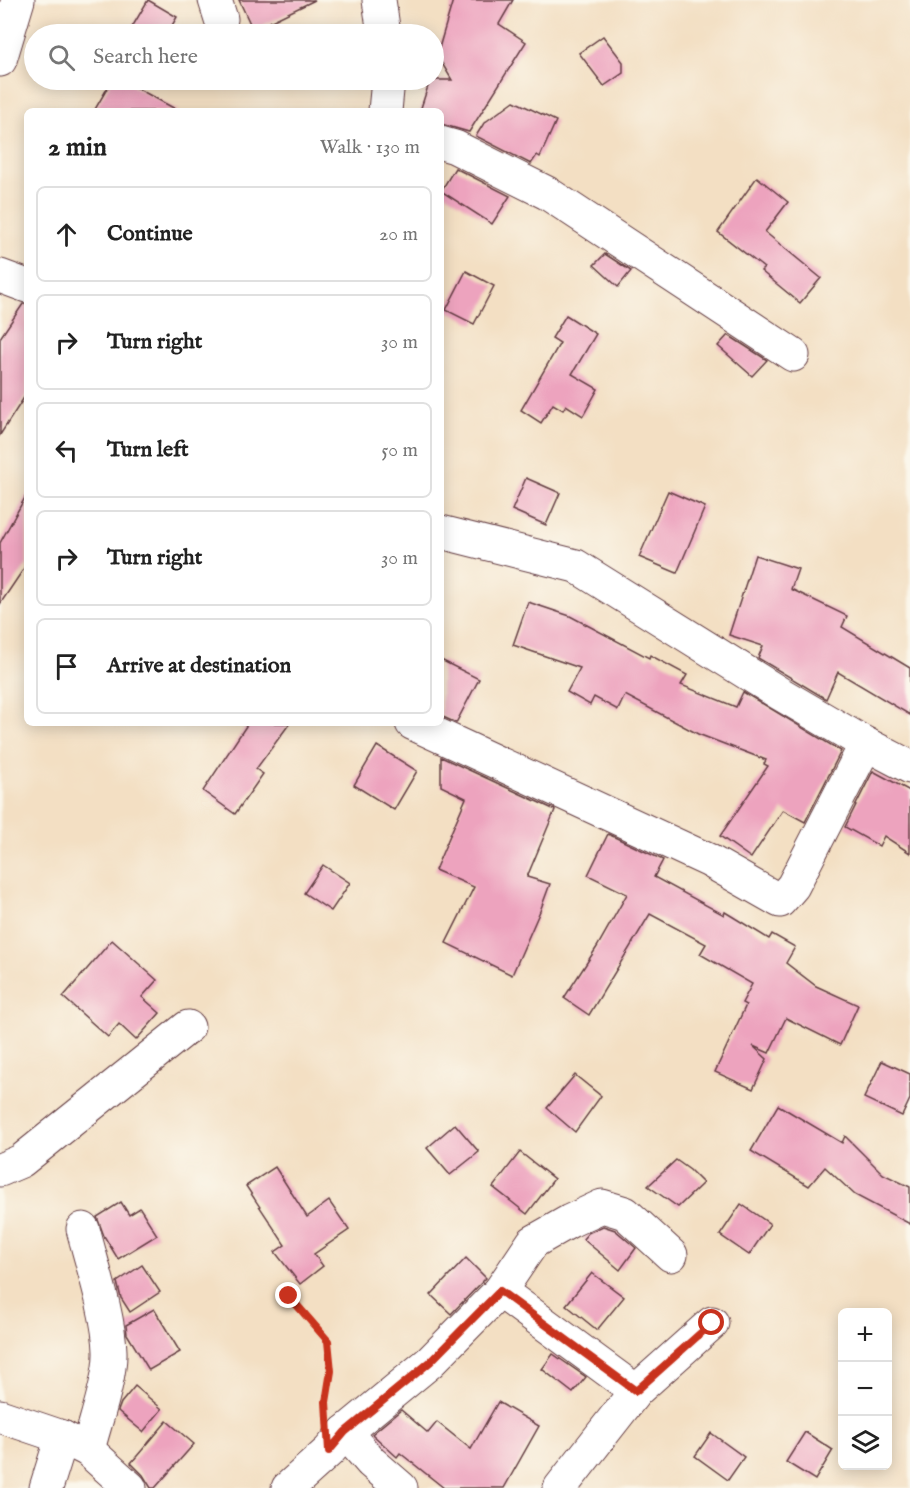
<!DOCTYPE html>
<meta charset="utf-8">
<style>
:root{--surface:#fff;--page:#f2f2f2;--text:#222;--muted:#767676;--line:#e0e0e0}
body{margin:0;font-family:"IM FELL English",serif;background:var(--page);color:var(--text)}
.controls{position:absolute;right:18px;bottom:18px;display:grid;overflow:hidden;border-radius:9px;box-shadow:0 3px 15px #0003}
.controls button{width:54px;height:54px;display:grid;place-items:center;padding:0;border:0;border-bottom:2px solid var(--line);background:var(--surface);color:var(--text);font:30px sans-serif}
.stop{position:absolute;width:18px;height:18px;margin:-14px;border:4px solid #c8321e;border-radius:50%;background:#fff}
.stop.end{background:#c8321e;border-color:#fff;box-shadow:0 2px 6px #0008}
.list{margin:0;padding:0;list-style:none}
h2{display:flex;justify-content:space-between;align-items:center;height:78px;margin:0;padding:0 24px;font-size:26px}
h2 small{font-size:20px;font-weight:400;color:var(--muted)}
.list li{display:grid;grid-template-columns:39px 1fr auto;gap:18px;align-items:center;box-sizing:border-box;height:96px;margin:0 12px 12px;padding:0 12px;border:2px solid var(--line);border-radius:9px}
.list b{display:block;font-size:22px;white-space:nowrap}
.list em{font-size:20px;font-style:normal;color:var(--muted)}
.icon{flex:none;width:33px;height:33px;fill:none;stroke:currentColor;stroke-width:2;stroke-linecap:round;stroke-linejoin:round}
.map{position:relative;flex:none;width:910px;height:1488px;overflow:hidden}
.search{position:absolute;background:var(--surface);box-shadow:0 3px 15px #0003;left:24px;top:24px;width:420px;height:66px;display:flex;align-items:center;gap:15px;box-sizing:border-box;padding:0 21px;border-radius:33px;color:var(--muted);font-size:22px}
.panel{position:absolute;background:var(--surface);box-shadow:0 3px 15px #0003;left:24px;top:108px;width:420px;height:618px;border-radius:9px}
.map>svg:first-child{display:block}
.building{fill:#eda3be}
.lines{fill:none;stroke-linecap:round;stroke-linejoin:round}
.minor-casing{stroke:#633c42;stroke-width:35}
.path{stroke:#633c42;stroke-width:4;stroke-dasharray:1.5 4.5;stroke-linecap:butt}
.minor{stroke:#fff;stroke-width:33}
.route{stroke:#c8321e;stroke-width:8}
</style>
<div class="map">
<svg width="910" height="1488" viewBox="0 0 910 1488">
<rect width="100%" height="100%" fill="#fbf7ec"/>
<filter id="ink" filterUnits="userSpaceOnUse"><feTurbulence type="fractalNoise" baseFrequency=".0167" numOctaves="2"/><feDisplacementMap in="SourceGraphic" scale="12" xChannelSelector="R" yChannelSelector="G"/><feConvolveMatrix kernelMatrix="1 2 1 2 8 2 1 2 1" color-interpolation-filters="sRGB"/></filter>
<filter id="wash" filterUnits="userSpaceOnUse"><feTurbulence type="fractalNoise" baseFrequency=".008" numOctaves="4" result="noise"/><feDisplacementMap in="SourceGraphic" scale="24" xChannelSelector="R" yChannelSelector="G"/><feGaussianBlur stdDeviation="1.35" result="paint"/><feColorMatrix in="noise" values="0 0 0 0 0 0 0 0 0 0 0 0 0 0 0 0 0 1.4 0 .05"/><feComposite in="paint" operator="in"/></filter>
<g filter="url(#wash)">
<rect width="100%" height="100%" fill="#f3dfc3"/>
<g id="blocks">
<g class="building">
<path d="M148,0L177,17L167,34H128Z"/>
<path d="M239,0H315L253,30Z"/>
<path d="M453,0H513L499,24L526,42L469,132L441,124V111H420L430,80H452L437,55Z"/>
<path d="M603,36L623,62V73L604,86L579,53Z"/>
<path d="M112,80H122L179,111H94Z"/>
<path d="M514,101L556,121L540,157L537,155L531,164L476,136L484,123Z"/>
<path d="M455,168L510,196L492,224L441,191Z"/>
<path d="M757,177L788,202L765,232L821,278L800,303L761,271L764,268L718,232Z"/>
<path d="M605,254L631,271L618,287L594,265Z"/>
<path d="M466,271L494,286L474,324L446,310Z"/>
<path d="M23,304H27V393L0,435V338Z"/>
<path d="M566,315L596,334L572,374L598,389L583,416L566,405L563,410L553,404L541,423L521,410L560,343L552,338Z"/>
<path d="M728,335L767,360L752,376L718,346Z"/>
<path d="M526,478L560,493L546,525L512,510Z"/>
<path d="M668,491L705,507L677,573L639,557Z"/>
<path d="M27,494V564L0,604V543Z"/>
<path d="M755,555L798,569L791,589L847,616L842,627L910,668V715L838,672L826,699L758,658L763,646L729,635Z"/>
<path d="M528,602L570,616L649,658L650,655L687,675L681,685L736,707L743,692L841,751L805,822L783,810L751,858L720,836L768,766L764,764L766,760L698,734L625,695L618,710L594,697L590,705L567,692L580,668L513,645Z"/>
<path d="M441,660L479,679L456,723L441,716Z"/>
<path d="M248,723H290L256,769L263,774L235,814L203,791Z"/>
<path d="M377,746L417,771L394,810L354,785Z"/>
<path d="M441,757L555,810L527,877L550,884L540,911L512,975L446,943L474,887L435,870L466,798L441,786Z"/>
<path d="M873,771L910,791V853L884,836L879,846L845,827Z"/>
<path d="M608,834L663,860L654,877L724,915L725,912L769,939L772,934L795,947L786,963L816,986L858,1005L840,1045L786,1018L769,1053L753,1046L767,1059L753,1089L715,1072L746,1005L742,1003L752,984L700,954L706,944L650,914L589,1015L564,998L597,947L627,894L588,875Z"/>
<path d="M323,865L350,883L331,911L304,893Z"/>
<path d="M112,940L157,980L142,997L160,1013L136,1040L119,1024L108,1037L63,997Z"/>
<path d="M882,1061L910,1074V1099L902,1116L864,1098Z"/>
<path d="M575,1075L601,1096L575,1132L547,1108Z"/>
<path d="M778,1105L842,1143L845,1136L883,1174L910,1187V1224L855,1195L825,1167L809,1186L751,1151Z"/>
<path d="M455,1124L479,1152L450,1175L427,1148Z"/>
<path d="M520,1152L554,1179L527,1214L493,1187Z"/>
<path d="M676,1160L690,1170L703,1183L678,1207L648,1186Z"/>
<path d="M275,1167L307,1217L329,1201L349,1230L314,1254L323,1266L300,1284L275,1252L285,1245L246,1186Z"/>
<path d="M121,1202L129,1215L140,1208L157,1235L118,1259L104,1236L97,1217Z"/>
<path d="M741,1204L770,1224L749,1255L720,1235Z"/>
<path d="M603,1226L615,1230L636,1248L620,1270L583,1239L588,1233Z"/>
<path d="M466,1258L486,1278L451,1314L431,1295Z"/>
<path d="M142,1265L160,1292L130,1312L121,1298L117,1282Z"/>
<path d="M592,1273L624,1297L597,1330L566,1305Z"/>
<path d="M154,1309L180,1352L149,1370L127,1334L126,1325Z"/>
<path d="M553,1354L586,1377L573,1393L542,1369Z"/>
<path d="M135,1386L162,1409L143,1432L118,1411L121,1403Z"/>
<path d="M498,1402L539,1426L504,1488H444L400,1453L397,1457L372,1434L401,1410L428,1433L437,1422L471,1449Z"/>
<path d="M167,1421L194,1444L155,1488H151L143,1475L131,1463Z"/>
<path d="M805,1432L833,1450L815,1480L786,1462Z"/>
<path d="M711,1433L744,1457L728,1480L695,1456Z"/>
</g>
</g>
</g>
<g filter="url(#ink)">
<use href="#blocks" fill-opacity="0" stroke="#633c42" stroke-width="1.5"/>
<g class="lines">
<defs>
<g id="minor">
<path d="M215,0L221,19"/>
<path d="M379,0L384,34"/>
<path d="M0,60L18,0"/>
<path d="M385,111L388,80"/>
<path d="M441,143L455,147L547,193L793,355"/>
<path d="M0,276L27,286"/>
<path d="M441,532L576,566L779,693L866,744L910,767"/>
<path d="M412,723L708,860L780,901L793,886L866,744"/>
<path d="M0,1170L21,1161L188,1027"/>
<path d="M83,1229C92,1265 109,1315 110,1351C111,1378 95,1422 88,1450"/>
<path d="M500,1291L636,1391"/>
<path d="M0,1416L62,1437L88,1450L130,1488"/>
<path d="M345,1432L430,1362L500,1291L533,1242L570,1221L602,1206L625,1213L671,1255"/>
<path d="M46,1488L62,1437"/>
<path d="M288,1488L329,1451L345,1432L371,1462L401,1488"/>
<path d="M560,1488L636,1391L712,1323"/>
</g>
</defs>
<use href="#minor" class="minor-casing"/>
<path class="path" d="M289,1295L328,1341L331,1371L326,1405"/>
<use href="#minor" class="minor"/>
</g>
</g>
<g class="lines" filter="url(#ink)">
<path class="route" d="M289,1296L328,1341L331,1371L326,1402L329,1451L345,1432L430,1362L500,1291L636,1391L712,1323"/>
</g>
</svg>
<div class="controls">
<button>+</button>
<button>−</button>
<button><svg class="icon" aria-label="layers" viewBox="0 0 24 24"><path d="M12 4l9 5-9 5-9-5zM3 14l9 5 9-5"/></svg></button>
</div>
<div class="stop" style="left:712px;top:1323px"></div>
<div class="stop end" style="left:289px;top:1296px"></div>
<div class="search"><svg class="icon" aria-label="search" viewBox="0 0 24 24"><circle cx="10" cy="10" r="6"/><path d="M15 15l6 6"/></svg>Search here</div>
<section class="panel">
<h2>2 min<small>Walk · 130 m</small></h2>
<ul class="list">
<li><svg class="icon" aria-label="ahead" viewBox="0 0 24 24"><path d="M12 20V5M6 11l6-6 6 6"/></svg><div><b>Continue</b></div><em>20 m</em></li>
<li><svg class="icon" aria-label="right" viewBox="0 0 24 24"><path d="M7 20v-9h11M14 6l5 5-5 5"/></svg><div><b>Turn right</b></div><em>30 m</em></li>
<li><svg class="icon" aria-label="left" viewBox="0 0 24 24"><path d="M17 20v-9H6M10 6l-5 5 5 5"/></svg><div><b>Turn left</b></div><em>50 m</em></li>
<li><svg class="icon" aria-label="right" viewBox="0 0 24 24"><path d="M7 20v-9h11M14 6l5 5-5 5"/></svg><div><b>Turn right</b></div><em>30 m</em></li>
<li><svg class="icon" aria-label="arrive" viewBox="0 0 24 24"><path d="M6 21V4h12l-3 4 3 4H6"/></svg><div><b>Arrive at destination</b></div></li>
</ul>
</section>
</div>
